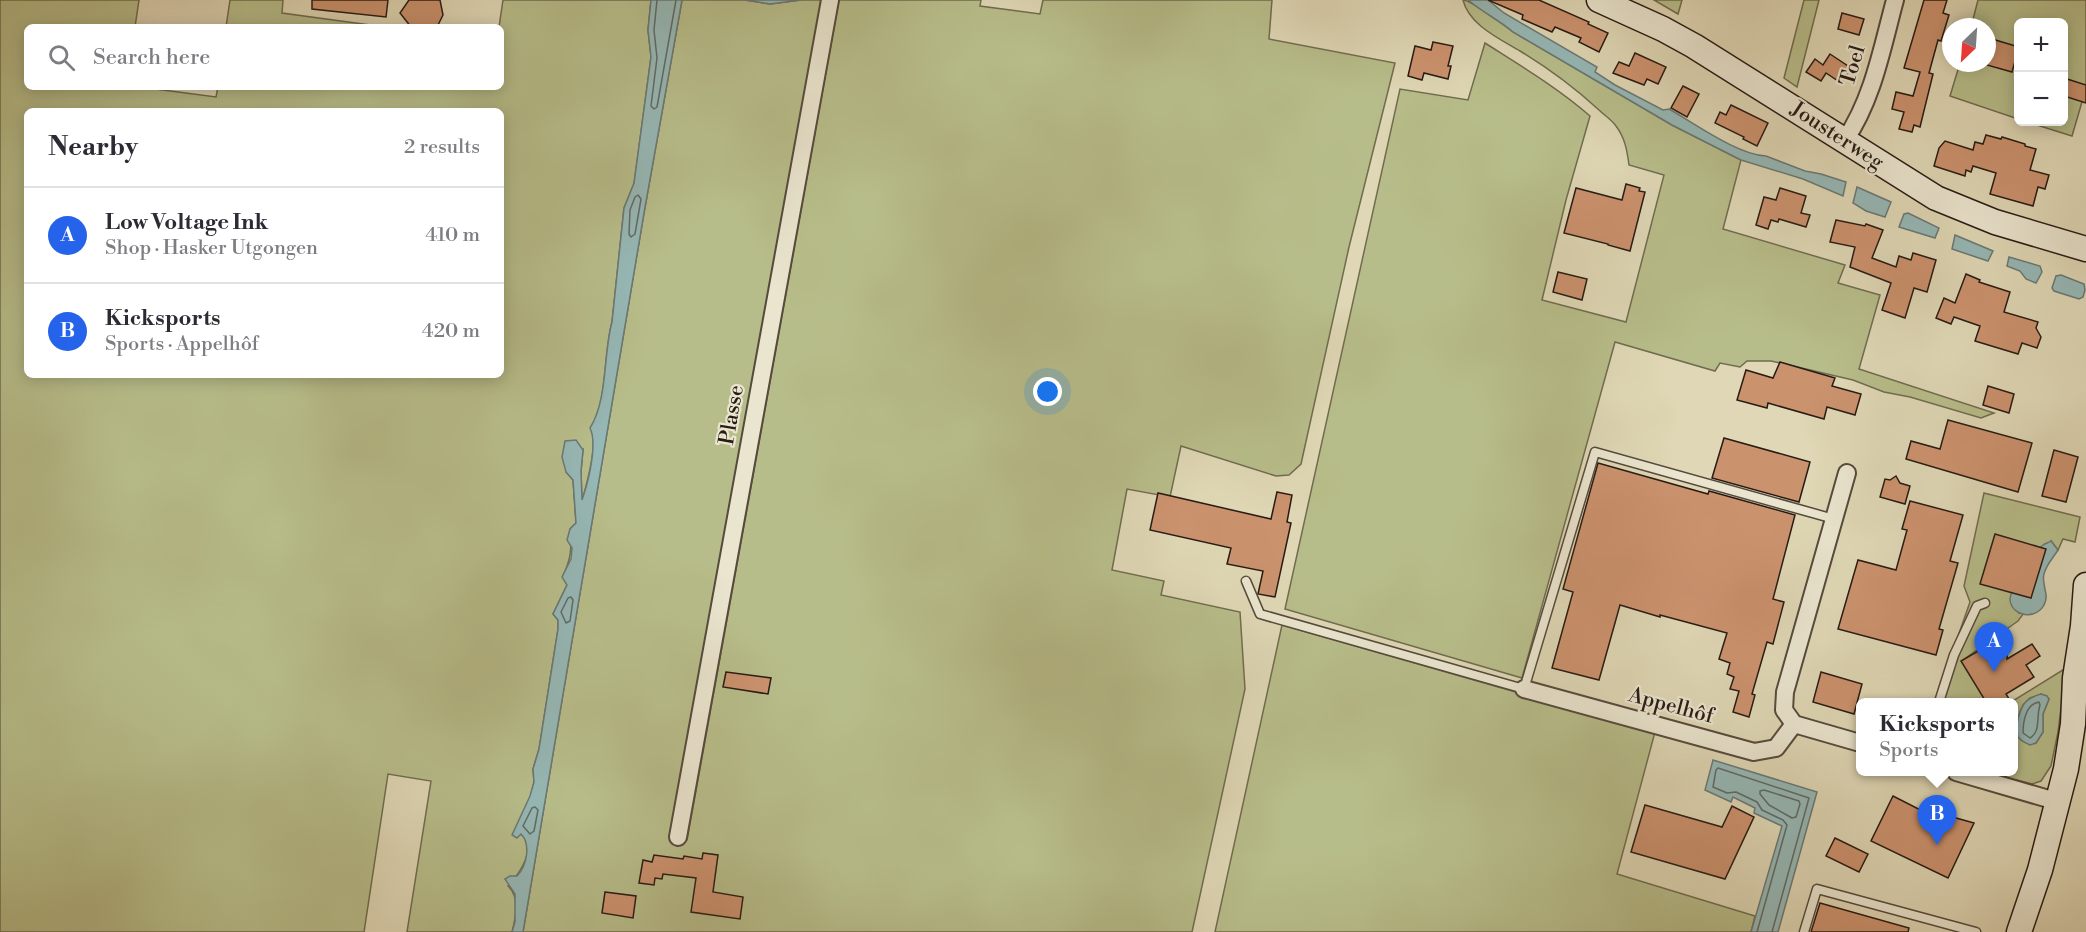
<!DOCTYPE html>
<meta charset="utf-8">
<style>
:root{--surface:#fff;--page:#f7f7f7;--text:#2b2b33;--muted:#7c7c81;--line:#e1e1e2;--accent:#2563eb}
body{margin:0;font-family:"Libre Bodoni",serif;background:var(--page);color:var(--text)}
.controls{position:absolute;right:18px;top:18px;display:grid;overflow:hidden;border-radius:9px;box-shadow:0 3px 15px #0003}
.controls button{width:54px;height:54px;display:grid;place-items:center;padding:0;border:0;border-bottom:2px solid var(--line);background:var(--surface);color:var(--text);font:30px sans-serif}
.compass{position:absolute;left:1942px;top:18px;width:54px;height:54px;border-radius:50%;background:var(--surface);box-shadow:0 3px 15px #0003;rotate:205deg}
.you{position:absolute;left:1048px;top:392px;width:21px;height:21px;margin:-15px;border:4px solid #fff;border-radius:50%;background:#1a73e8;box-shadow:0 0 0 9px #1a73e833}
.badge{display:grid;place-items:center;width:39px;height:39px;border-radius:50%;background:var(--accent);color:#fff;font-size:20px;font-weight:700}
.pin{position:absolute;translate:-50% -50px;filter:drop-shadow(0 2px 3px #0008)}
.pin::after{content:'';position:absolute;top:32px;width:21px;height:18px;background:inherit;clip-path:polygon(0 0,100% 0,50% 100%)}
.popup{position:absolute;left:1856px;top:698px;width:162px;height:78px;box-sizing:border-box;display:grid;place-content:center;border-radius:9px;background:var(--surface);filter:drop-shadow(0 2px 4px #0005);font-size:20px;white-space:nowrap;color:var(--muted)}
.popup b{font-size:22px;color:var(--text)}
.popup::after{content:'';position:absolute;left:50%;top:100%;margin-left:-12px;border:12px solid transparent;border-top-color:var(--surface)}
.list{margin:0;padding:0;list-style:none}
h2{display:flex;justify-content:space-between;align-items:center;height:78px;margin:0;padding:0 24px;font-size:26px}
h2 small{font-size:20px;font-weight:400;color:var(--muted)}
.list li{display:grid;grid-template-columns:39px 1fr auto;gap:18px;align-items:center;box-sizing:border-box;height:96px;padding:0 24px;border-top:2px solid var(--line)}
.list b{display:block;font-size:22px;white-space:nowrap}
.list p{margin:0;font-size:20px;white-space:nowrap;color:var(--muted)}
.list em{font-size:20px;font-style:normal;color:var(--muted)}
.icon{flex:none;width:33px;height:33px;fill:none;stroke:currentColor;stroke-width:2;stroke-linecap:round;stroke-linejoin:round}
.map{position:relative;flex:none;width:2086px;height:932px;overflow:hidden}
.search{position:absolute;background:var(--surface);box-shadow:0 3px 15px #0003;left:24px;top:24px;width:480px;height:66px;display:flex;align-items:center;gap:15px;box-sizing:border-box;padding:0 21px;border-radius:9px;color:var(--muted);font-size:22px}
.panel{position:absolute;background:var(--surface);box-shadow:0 3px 15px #0003;left:24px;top:108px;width:480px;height:270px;border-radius:9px}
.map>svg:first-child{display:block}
.green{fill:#b7bd8a;stroke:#706c50;stroke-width:1.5;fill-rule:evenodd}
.water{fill:#96b8b6;stroke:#6a7976;stroke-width:1.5}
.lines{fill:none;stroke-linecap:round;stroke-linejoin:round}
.shore{stroke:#5f6a66;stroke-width:1.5}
.building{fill:#cb926e;stroke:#281b15;stroke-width:1.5}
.lane-casing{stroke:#564a3d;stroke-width:11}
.street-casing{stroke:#564a3d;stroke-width:20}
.secondary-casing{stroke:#281b15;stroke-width:27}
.lane{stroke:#eae5cf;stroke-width:8}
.street{stroke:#eae5cf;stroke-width:16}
.secondary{stroke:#eae5cf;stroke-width:24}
.labels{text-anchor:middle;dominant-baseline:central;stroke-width:4.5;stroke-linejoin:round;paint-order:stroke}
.street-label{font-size:21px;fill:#281b15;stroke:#eae5cf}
</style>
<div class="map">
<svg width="2086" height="932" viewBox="0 0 2086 932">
<rect width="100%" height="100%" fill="#dfd7b5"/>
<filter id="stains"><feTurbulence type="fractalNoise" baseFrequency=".00333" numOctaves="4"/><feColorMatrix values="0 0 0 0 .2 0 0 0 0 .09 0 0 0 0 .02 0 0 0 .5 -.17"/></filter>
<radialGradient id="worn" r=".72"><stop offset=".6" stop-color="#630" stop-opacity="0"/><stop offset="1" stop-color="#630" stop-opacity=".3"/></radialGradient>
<g class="green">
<path d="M0,0H139L135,27H27V87H140L216,97L218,87H501V27H499L503,0H651L648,30L651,57L634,184L624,208L612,322C603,355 608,399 591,428C598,445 587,483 582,501L581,471L583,450L566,472L573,480L576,523L570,529C572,550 571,558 563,576L567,585L553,614L558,620V629L539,749L533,769L534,782L521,834C537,849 520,873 508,886C520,897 516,917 512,932H407L431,781L388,774L364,932H0ZM27,111H501V375H27Z"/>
<path d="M230,0H283L282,13L385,27H226Z"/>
<path d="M682,0H745L770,4L801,0H823L673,838L687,840L839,0H981L980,6L1040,14L1043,0H1272L1269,39L1395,63L1349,247L1301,464L1289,475L1276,476L1181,446L1170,497L1127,489L1112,570L1164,581L1161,595L1240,612L1245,689L1192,932H523L644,213Z"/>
<path d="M1463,0C1471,0 1506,26 1513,32L1672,125L1741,160L1723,229L1845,265L1838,283L1880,295L1859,369L1994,413L1981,418L1910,397L1884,392L1853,380L1771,361H1747L1740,367L1720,363L1715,371L1615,342L1522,678L1285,609L1400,89L1468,100L1485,43C1521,66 1558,88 1590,116L1566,200L1542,300L1626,322L1664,175L1629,165C1627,150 1625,138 1616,126C1612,120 1604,115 1599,110C1575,88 1548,68 1520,51C1500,39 1469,25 1463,0Z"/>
<path d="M1654,0H1682L1678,14Z"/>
<path d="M1804,0H1819L1797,87L1784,78Z"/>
<path d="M1978,0H2086V88L2072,136L2027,122H2064V22H2018V119L1950,96L1960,63H1987V27H1971Z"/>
<path d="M1984,493L2080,517L2075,542L2063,539L2058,550L2051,541L2019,613H2024L2018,621L1963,660L1990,702H1935L1970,602L1964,586Z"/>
<path d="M1282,625L1655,732L1617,874L1755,916L1751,932H1215Z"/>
<path d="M2066,668L2058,732L2051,766L2041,781L2032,784L1986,772H2014V702H2011ZM2041,694L2049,699L2043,714V732L2036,743L2023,705L2030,698Z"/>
</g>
<g class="water">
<path d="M651,0H682L644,213L523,932H512L515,922V894L505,879L510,876H517C527,866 531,844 521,834L517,838L512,835L530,796L534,782L533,769L539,749L558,629V620L553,614L567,585L562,577L571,559L572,548L567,540L570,529L576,523L573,480L566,472L562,457L565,441L576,440L583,450L581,471L582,500C588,483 598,444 590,428C608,399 603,355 612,322L624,208L634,183L651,57L648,30Z"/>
<path d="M745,0H801L770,4Z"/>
<path d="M1468,0H1488L1504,13L1597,67L1595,72L1615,85L1663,110L1669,109C1694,123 1738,155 1766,156L1805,171L1821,174L1846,182L1843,196L1803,179L1741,160L1672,125L1513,32C1499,20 1482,12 1468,0Z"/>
<path d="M1857,187L1891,202L1885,217L1866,211L1853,203Z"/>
<path d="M1908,213L1939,228L1935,238L1899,227L1904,214Z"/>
<path d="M1955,235L1993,251L1988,261L1952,249Z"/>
<path d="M2009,257L2040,266L2042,272L2036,283L2026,279L2020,271L2007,266Z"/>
<path d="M2061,275L2084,284L2085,290L2083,297L2079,299L2054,291L2052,288L2056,276Z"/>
<path d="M2051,541L2058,550C2053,558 2046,565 2044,574C2041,584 2050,595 2044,605C2036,620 2012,617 2010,600C2010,588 2034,552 2043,545C2044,544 2050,542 2051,541Z"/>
<path d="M2041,694L2047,696L2049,699L2043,714V732L2036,743L2030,745C2026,743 2021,741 2018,737C2014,729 2019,711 2024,704C2028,698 2035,696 2041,694Z"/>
<path d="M1713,760L1817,792L1778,932H1751L1782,826L1754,813L1755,808L1733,797L1731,802L1705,790Z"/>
</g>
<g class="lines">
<g class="shore">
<path d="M657,0L654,30L657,58L651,106L654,109L657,107L676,0"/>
<path d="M638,195L641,199L635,234L631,237L629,234L630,210L635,197Z"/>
<path d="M571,597L573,600L570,621L566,623L561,612L568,598Z"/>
<path d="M2039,702L2040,705C2036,716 2041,732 2030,738L2023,733C2023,721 2026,704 2039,702Z"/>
<path d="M1764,790L1799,801L1800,804L1796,817L1792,818L1769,805L1760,794V791Z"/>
<path d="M535,807L538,810L534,831L530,834L523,826L532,808Z"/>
<path d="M1757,932L1787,825L1783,820L1762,810L1757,802L1736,792L1727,793L1713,787L1716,770L1718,768L1809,798L1772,932"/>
</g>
</g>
<g class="building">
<path d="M312,0H388L386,17L312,9Z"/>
<path d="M409,0H440L443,15L437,27H411L400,13Z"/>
<path d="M1488,0H1539L1589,22L1588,24L1608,33L1599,52L1579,42L1581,38L1555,27L1552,32L1522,19L1523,15Z"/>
<path d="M1924,0H1947L1943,13L1949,15L1941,41L1938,40L1929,73L1933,74L1920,127L1914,125L1912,132L1899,129L1904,112L1892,109L1896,92L1913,96L1920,72L1904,68Z"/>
<path d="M1842,13L1864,19L1859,35L1838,29Z"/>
<path d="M1992,39L2019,47L2012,72L1987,65V56Z"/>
<path d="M1433,42L1453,46L1448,66H1451L1448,79L1424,73L1422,80L1408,76L1415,46L1431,50Z"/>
<path d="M1635,53L1666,67L1658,84L1647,79L1644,85L1613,73L1619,62L1629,66Z"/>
<path d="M1830,54L1851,68L1841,83L1826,73L1821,81L1806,72L1815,59L1823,65Z"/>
<path d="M2064,78L2086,85V103L2064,96Z"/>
<path d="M1683,86L1699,94L1687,117L1671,108Z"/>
<path d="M1731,105L1768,123L1757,146L1743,139L1744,137L1715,123L1720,112L1726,115Z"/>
<path d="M1986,135L2001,139L2002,137L2025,144V146L2036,149L2030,170L2049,175L2045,189L2038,187L2033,206L1990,194L1996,173L1973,166L1971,172L1966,170L1965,176L1934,166L1939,148L1945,141L1973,150L1975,142L1983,144Z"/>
<path d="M1626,184L1640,188L1639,191L1645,192L1630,251L1608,245V244L1564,233L1576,188L1622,200Z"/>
<path d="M1780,188L1806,196L1801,213L1810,215L1806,227L1779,219L1778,222L1771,220L1768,229L1756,225L1764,197L1776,200Z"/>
<path d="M1836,220L1865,226L1866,224L1883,230L1872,258L1896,267L1899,256L1911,260L1913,253L1936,260L1927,292L1914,288L1905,318L1882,310L1891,283L1850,267L1855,247L1830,242Z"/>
<path d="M1558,272L1587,279L1582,300L1553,292Z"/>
<path d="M1966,274L1980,280L1979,282L2010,292L2004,312L2038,322L2036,328L2041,337L2037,348L2022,343L2018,354L1975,341L1980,326L1954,317L1951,324L1936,318L1944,298L1955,303Z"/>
<path d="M1780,362L1835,378L1832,386L1861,394L1855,415L1827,407L1824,419L1768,403L1767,408L1737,400L1746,370L1773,378Z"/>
<path d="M1988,386L2014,394L2009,413L1983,405Z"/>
<path d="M1948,420L2032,443L2018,492L1906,459L1911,441L1940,449Z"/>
<path d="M1724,438L1810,462L1799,502L1712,478Z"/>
<path d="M2054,450L2078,457L2066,502L2042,496Z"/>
<path d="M1598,463L1708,494L1709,491L1795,515L1773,599L1784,602L1773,644L1767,642L1752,694L1755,695L1749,717L1733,712L1739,691L1730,689L1734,677L1727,674L1730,663L1719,659L1727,633L1660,615V617L1620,605L1599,680L1552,668L1573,592L1563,589Z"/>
<path d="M1896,476L1900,483L1910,486L1905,504L1880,497L1885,479L1890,480Z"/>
<path d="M1277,492L1292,495L1287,522L1291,523L1275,597L1258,594L1263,571L1227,564L1231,548L1150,530L1158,493L1271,519Z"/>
<path d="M1910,501L1963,515L1950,561L1958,563L1939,629L1943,630L1936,655L1838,629L1858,560L1896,570L1907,530L1902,529Z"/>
<path d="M1995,534L2046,549L2031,598L1980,584Z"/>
<path d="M2009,633L2007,659L2032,644L2040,656L2026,665L2034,677L2006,694L2011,702H1986L1961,661Z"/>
<path d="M726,672L771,678L768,694L723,687Z"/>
<path d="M1821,672L1862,684L1854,714L1813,702Z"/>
<path d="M1893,796L1936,818L1938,813L1974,823L1948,878L1871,841Z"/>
<path d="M1645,805L1722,827L1732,806L1754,817L1725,879L1631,852Z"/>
<path d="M1835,838L1868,854L1859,872L1826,856Z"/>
<path d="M703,853L718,855L713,892L743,897L740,919L691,912L696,878L663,874L662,879L655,878L654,885L639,883L643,860L652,862L654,855L683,859L684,856L702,859Z"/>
<path d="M605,892L636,896L633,918L602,913Z"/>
<path d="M1820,903L1909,928L1908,932H1811Z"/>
</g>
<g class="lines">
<defs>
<g id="lane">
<path d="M1246,581L1260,614L1524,689L1595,452L1834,519"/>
<path d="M1939,702L1954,655L1977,606L1985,603"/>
<path d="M1804,932L1817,889L1976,932"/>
</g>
<g id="street">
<path d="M1845,140C1873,99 1882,48 1895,0"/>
<path d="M1847,473L1785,692L1784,710L1794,724L1860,743"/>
<path d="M1524,689L1754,752L1776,748L1794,724"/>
<path d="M1956,772L2059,802"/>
<path d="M678,837L830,0"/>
</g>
<g id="secondary">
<path d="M1599,0L1663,29L1694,46L1936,198L1995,222L2086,249"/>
<path d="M2019,932L2040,870L2066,769L2073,724L2075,678L2083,626L2086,585"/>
</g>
</defs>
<use href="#lane" class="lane-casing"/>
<use href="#street" class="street-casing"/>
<use href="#secondary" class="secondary-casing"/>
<use href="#lane" class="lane"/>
<use href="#street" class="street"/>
<use href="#secondary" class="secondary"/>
</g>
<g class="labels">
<g class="street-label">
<text transform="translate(1853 66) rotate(-73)">Toel</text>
<text transform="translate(1837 136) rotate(33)">Jousterweg</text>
<text transform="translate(732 415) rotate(-80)">Plasse</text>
<text transform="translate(1671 706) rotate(15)">Appelhôf</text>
</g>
</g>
<rect width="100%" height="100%" filter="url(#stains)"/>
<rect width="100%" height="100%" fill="url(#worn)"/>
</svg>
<div class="controls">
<button>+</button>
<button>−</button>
</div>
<svg class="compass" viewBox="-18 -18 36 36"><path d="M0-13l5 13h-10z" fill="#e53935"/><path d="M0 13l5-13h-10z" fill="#7c7c81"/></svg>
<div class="you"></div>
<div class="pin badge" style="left:1994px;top:672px">A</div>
<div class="pin badge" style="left:1937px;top:845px">B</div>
<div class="popup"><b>Kicksports</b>Sports</div>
<div class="search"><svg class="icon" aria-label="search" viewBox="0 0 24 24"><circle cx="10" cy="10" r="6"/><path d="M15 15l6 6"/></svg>Search here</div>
<section class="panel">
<h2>Nearby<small>2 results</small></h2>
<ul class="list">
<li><span class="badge">A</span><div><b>Low Voltage Ink</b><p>Shop · Hasker Utgongen</p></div><em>410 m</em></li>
<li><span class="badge">B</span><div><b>Kicksports</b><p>Sports · Appelhôf</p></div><em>420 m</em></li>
</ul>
</section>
</div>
